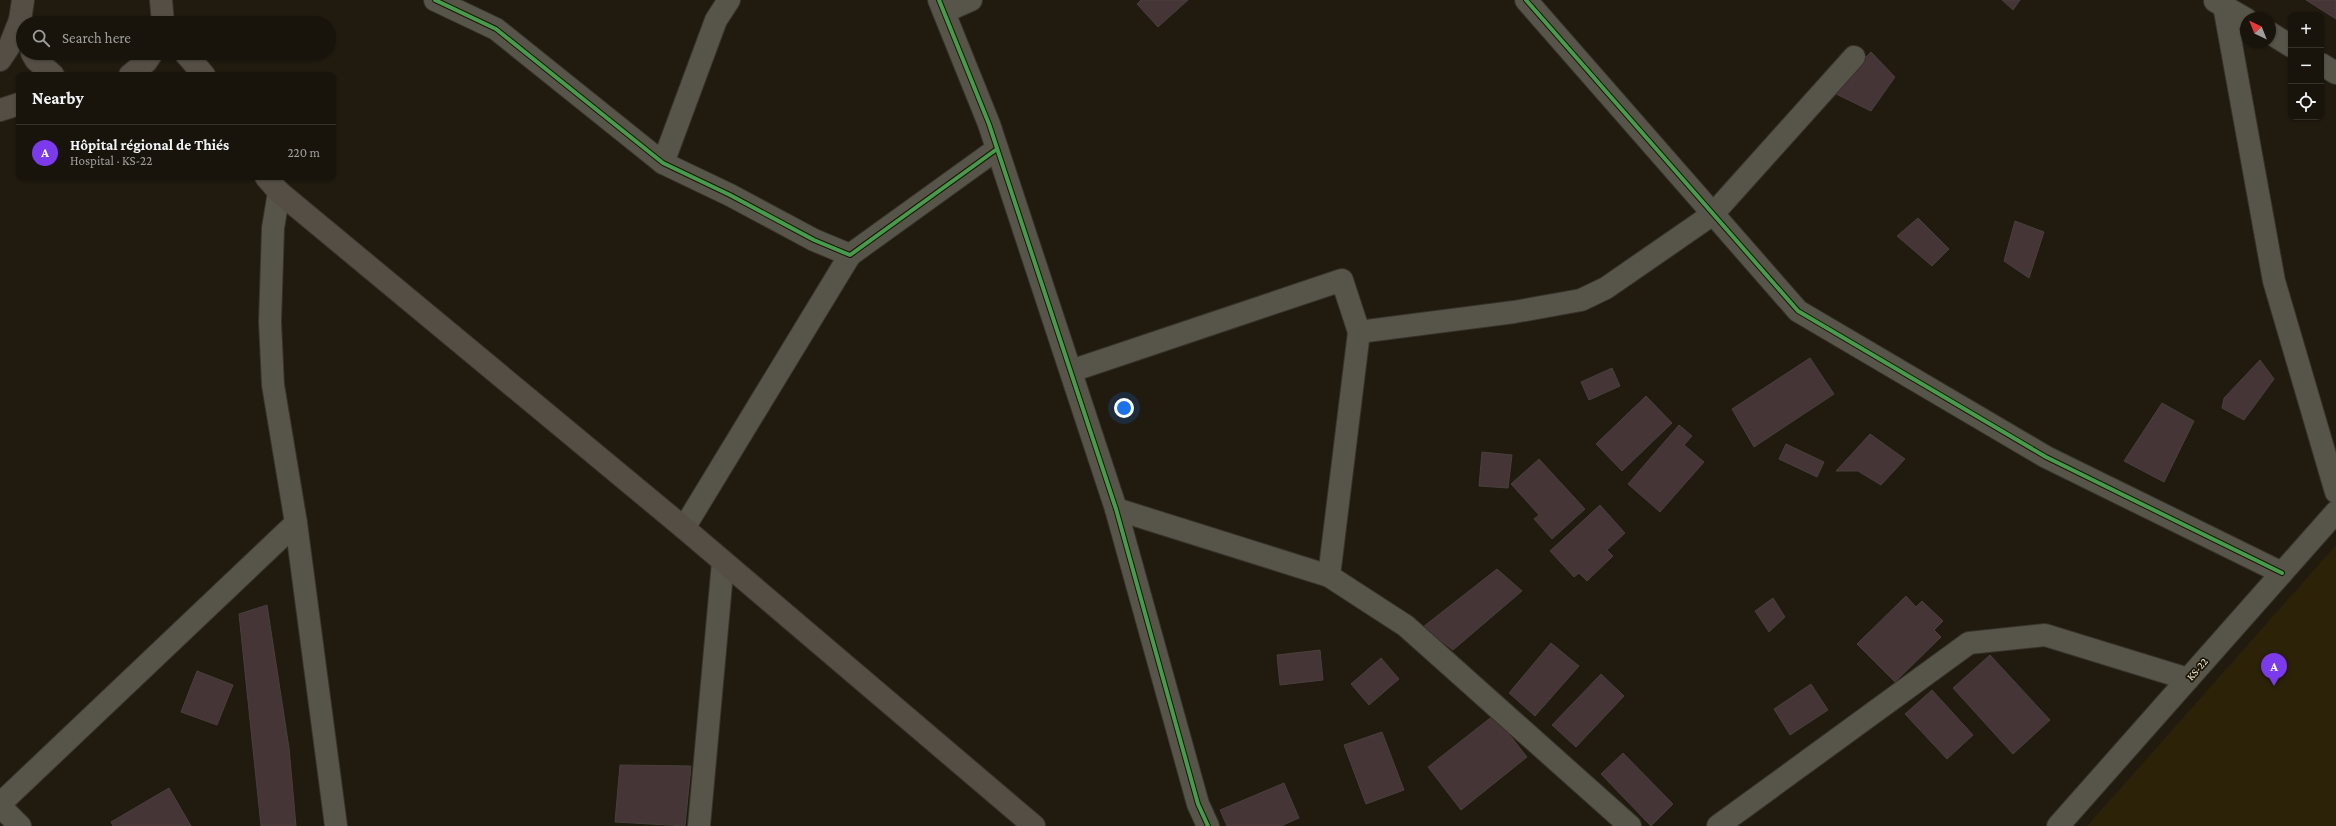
<!DOCTYPE html>
<meta charset="utf-8">
<style>
:root{--surface:#18140b;--page:#252119;--text:#f1f3f6;--muted:#9f9e9d;--line:#36332c;--accent:#7c3aed}
body{margin:0;font-family:"Crimson Pro",serif;background:var(--page);color:var(--text)}
.controls{position:absolute;right:12px;top:12px;display:grid;overflow:hidden;border-radius:8px;box-shadow:0 1px 3px #0004}
.controls button{width:36px;height:36px;display:grid;place-items:center;padding:0;border:0;border-bottom:1px solid var(--line);background:var(--surface);color:var(--text);font:20px sans-serif}
.compass{position:absolute;left:2240px;top:12px;width:36px;height:36px;border-radius:50%;background:var(--surface);box-shadow:0 1px 3px #0004;rotate:317deg}
.you{position:absolute;left:1124px;top:408px;width:14px;height:14px;margin:-10px;border:3px solid #fff;border-radius:50%;background:#1a73e8;box-shadow:0 0 0 6px #1a73e833}
.badge{display:grid;place-items:center;width:26px;height:26px;border-radius:50%;background:var(--accent);color:#fff;font-size:13px;font-weight:700}
.pin{position:absolute;translate:-50% -33px;filter:drop-shadow(0 1px 2px #0008)}
.pin::after{content:'';position:absolute;top:21px;width:14px;height:12px;background:inherit;clip-path:polygon(0 0,100% 0,50% 100%)}
.list{margin:0;padding:0;list-style:none}
h2{display:flex;justify-content:space-between;align-items:center;height:52px;margin:0;padding:0 16px;font-size:17px}
h2 small{font-size:13px;font-weight:400;color:var(--muted)}
.list li{display:grid;grid-template-columns:26px 1fr auto;gap:12px;align-items:center;box-sizing:border-box;height:56px;padding:0 16px;border-top:1px solid var(--line)}
.list b{display:block;font-size:15px;white-space:nowrap}
.list p{margin:0;font-size:13px;white-space:nowrap;color:var(--muted)}
.list em{font-size:13px;font-style:normal;color:var(--muted)}
.icon{flex:none;width:22px;height:22px;fill:none;stroke:currentColor;stroke-width:2;stroke-linecap:round;stroke-linejoin:round}
.map{position:relative;flex:none;width:2336px;height:826px;overflow:hidden}
.search{position:absolute;background:var(--surface);box-shadow:0 1px 3px #0004;left:16px;top:16px;width:320px;height:44px;display:flex;align-items:center;gap:10px;box-sizing:border-box;padding:0 14px;border-radius:22px;color:var(--muted);font-size:15px}
.panel{position:absolute;background:var(--surface);box-shadow:0 1px 3px #0004;left:16px;top:72px;width:320px;height:108px;border-radius:8px}
.map>svg:first-child{display:block}
.built{fill:#2c2207}
.building{fill:#463537;stroke:#48403d}
.lines{fill:none;stroke-linecap:round;stroke-linejoin:round}
.minor-casing{stroke:#37332c;stroke-width:24}
.tertiary-casing{stroke:#37332c;stroke-width:24}
.secondary-casing{stroke:#37332c;stroke-width:24}
.minor{stroke:#57544a;stroke-width:22}
.tertiary{stroke:#57544a;stroke-width:22}
.secondary{stroke:#544e45;stroke-width:22}
.cycleway-casing{stroke:#1c1402;stroke-width:6}
.cycleway{stroke:#469c4c;stroke-width:4}
.labels{text-anchor:middle;dominant-baseline:central;stroke-width:3.5;stroke-linejoin:round;paint-order:stroke}
.street-label{font-size:11px;fill:#f0ebde;stroke:#1c1402}
</style>
<div class="map">
<svg width="2336" height="826" viewBox="0 0 2336 826">
<rect width="100%" height="100%" fill="#201a0f"/>
<path class="built" d="M2336,545V826H2087Z"/>
<g class="building">
<path d="M1141,0H1188L1158,27L1137,4Z"/>
<path d="M2002,0H2020L2013,10Z"/>
<path d="M2306,0H2336V19Z"/>
<path d="M1871,52L1895,77L1871,111L1832,92Z"/>
<path d="M1918,218L1949,249L1932,266L1897,236Z"/>
<path d="M2015,221L2044,232L2029,278L2004,261Z"/>
<path d="M1810,358L1834,394L1754,447L1732,409Z"/>
<path d="M2260,360L2274,379L2244,420L2222,408L2224,398Z"/>
<path d="M1612,368L1620,386L1589,400L1581,382Z"/>
<path d="M1646,396L1672,423L1622,471L1596,444Z"/>
<path d="M2162,403L2194,421L2164,482L2124,461Z"/>
<path d="M1679,425L1692,436L1684,445L1704,462L1660,512L1628,484Z"/>
<path d="M1870,434L1905,459L1881,485L1858,471H1836Z"/>
<path d="M1786,444L1824,462L1817,477L1779,459Z"/>
<path d="M1482,452L1512,455L1508,488L1479,486Z"/>
<path d="M1539,459L1585,509L1552,539L1534,519L1539,515L1511,484Z"/>
<path d="M1600,505L1625,533L1607,550L1613,556L1587,581L1579,573L1574,577L1550,551Z"/>
<path d="M1497,569L1522,591L1453,650L1423,627Z"/>
<path d="M1906,596L1916,607L1922,601L1943,621L1934,630L1941,637L1895,682L1857,644Z"/>
<path d="M1773,598L1785,617L1769,632L1755,611Z"/>
<path d="M267,605L289,748L296,826H261L239,614Z"/>
<path d="M1551,643L1579,666L1535,716L1509,693Z"/>
<path d="M1320,650L1323,680L1280,685L1277,655Z"/>
<path d="M1990,655L2050,720L2013,754L1953,688Z"/>
<path d="M1381,658L1399,679L1369,705L1351,684Z"/>
<path d="M197,671L233,685L217,725L181,712Z"/>
<path d="M1601,674L1624,696L1576,747L1552,725Z"/>
<path d="M1811,684L1828,710L1790,735L1774,709Z"/>
<path d="M1932,690L1973,735L1947,759L1905,714Z"/>
<path d="M1494,715L1527,757L1461,810L1428,767Z"/>
<path d="M1382,732L1404,790L1366,804L1344,745Z"/>
<path d="M1623,753L1673,804L1651,826L1601,774Z"/>
<path d="M620,765L691,766L685,826L615,822Z"/>
<path d="M1284,783L1299,818L1281,826H1227L1220,810Z"/>
<path d="M169,788L191,826H113L111,822Z"/>
</g>
<g class="lines">
<defs>
<g id="minor">
<path d="M435,0L496,29L663,163L730,195L814,240L850,255L997,149"/>
<path d="M939,0L989,124L1116,509L1198,804L1208,826"/>
<path d="M1526,0L1798,311L2046,457L2282,573"/>
<path d="M2223,0L2274,281L2336,492"/>
<path d="M2215,1L2246,19"/>
<path d="M944,12L971,0"/>
<path d="M2270,33L2291,46"/>
<path d="M2321,64L2336,73"/>
<path d="M663,163L716,20L729,0"/>
<path d="M1359,332L1514,312L1581,300L1606,288L1713,214L1854,57"/>
<path d="M1071,371L1342,280L1359,332L1329,576"/>
<path d="M1116,509L1329,576L1406,626L1630,826"/>
<path d="M684,528L850,255"/>
<path d="M0,804L296,523"/>
<path d="M0,806L20,826"/>
<path d="M699,826L723,562"/>
<path d="M1718,826L1969,643L2045,635L2188,679"/>
<path d="M2058,826L2336,512"/>
</g>
<path id="tertiary" d="M279,192L273,228L270,322L273,385L296,523L336,826"/>
<g id="secondary">
<path d="M23,0L20,20L23,32"/>
<path d="M161,0L163,23"/>
<path d="M32,53L36,60L53,75"/>
<path d="M185,53L204,75"/>
<path d="M0,60L10,45L20,20"/>
<path d="M130,75L146,62L152,53"/>
<path d="M0,110L19,104"/>
<path d="M266,177L279,192L684,528L1034,826"/>
</g>
</defs>
<use href="#minor" class="minor-casing"/>
<use href="#tertiary" class="tertiary-casing"/>
<use href="#secondary" class="secondary-casing"/>
<use href="#minor" class="minor"/>
<use href="#tertiary" class="tertiary"/>
<use href="#secondary" class="secondary"/>
<defs>
<g id="cycleway">
<path d="M435,0L496,29L663,163L730,195L814,240L850,255L997,149"/>
<path d="M939,0L989,124L1116,509L1198,804L1208,826"/>
<path d="M1526,0L1798,311L2046,457L2282,573"/>
</g>
</defs>
<use href="#cycleway" class="cycleway-casing"/>
<use href="#cycleway" class="cycleway"/>
</g>
<g class="labels">
<g class="street-label">
<text transform="translate(2197 669) rotate(-49)">KS-22</text>
</g>
</g>
</svg>
<div class="controls">
<button>+</button>
<button>−</button>
<button><svg class="icon" aria-label="locate" viewBox="0 0 24 24"><circle cx="12" cy="12" r="6"/><path d="M12 2v4M12 18v4M2 12h4M18 12h4"/></svg></button>
</div>
<svg class="compass" viewBox="-18 -18 36 36"><path d="M0-13l5 13h-10z" fill="#e53935"/><path d="M0 13l5-13h-10z" fill="#9f9e9d"/></svg>
<div class="you"></div>
<div class="pin badge" style="left:2274px;top:686px">A</div>
<div class="search"><svg class="icon" aria-label="search" viewBox="0 0 24 24"><circle cx="10" cy="10" r="6"/><path d="M15 15l6 6"/></svg>Search here</div>
<section class="panel">
<h2>Nearby<small></small></h2>
<ul class="list">
<li><span class="badge">A</span><div><b>Hôpital régional de Thiés</b><p>Hospital · KS-22</p></div><em>220 m</em></li>
</ul>
</section>
</div>
